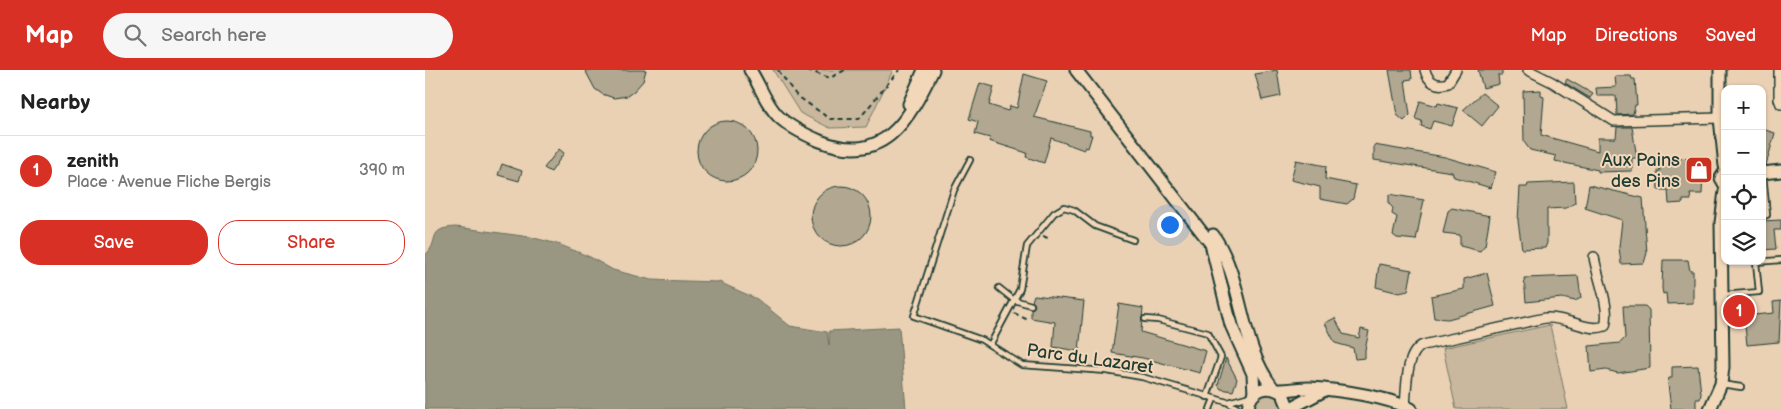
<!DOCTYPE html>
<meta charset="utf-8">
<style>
:root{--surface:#fff;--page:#f6f6f6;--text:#222;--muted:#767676;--line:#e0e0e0;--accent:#d93025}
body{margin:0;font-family:"Balsamiq Sans",sans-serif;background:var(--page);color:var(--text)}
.controls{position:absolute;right:15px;top:15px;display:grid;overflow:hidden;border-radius:10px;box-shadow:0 1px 4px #0004}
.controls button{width:45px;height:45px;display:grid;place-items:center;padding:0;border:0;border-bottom:1px solid var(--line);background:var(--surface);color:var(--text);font:25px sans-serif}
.you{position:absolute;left:744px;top:154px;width:18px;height:18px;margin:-12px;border:4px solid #fff;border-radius:50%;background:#1a73e8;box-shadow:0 0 0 8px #1a73e833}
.badge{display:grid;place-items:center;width:32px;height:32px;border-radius:50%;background:var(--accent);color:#fff;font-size:16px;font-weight:700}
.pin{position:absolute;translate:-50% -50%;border:2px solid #fff;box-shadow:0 1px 5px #0006}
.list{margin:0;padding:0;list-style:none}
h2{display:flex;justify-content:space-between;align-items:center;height:65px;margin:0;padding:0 20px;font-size:21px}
h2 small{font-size:16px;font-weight:400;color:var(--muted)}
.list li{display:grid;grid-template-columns:32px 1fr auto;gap:15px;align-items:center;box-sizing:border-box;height:70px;padding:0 20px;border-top:1px solid var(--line)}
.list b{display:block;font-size:19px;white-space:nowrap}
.list p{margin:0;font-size:16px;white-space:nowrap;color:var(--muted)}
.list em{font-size:16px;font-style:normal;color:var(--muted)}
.actions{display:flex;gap:10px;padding:15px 20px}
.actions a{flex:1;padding:11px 0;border:1px solid var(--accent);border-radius:20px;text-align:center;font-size:18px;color:var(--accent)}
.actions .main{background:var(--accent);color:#fff}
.icon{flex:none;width:28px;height:28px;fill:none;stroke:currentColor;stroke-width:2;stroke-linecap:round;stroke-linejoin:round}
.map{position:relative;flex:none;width:1356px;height:339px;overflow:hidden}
header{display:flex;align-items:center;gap:30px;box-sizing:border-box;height:70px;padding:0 25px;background:var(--accent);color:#fff}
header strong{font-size:24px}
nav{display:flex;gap:28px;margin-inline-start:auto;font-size:18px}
.search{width:350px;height:45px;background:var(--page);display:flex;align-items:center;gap:12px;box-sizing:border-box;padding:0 18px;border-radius:28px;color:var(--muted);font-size:19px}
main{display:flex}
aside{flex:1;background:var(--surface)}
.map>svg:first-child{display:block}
.green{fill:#c9b89e;stroke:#747a69}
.water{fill:#999681;stroke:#687262}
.building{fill:#b2a790;stroke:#1f3d34}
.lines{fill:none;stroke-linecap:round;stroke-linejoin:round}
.lane-casing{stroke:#1f3d34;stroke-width:8}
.street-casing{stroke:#1f3d34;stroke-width:12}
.secondary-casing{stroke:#1f3d34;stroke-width:15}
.path{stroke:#1f3d34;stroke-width:2;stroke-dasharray:5 4;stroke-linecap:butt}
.lane{stroke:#f3d7b9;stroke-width:4.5}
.street{stroke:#f3d7b9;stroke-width:9}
.secondary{stroke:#f3d7b9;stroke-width:11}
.labels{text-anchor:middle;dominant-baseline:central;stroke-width:4;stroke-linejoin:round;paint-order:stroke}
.poi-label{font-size:18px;fill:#1f3d34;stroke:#f3d7b9;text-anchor:end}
.street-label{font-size:18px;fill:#1f3d34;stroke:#f3d7b9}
</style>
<header>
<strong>Map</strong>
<div class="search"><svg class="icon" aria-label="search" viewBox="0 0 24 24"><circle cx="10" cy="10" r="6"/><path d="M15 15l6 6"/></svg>Search here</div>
<nav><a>Map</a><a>Directions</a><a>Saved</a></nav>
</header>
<main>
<aside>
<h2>Nearby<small></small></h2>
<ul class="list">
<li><span class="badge">1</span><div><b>zenith</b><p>Place · Avenue Fliche Bergis</p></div><em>390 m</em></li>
</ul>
<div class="actions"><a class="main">Save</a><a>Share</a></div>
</aside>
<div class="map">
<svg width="1356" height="339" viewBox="0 0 1356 339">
<rect width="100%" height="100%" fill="#ebd1b4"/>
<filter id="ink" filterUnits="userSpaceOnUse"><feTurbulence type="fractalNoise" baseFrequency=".02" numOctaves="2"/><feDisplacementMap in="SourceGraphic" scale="10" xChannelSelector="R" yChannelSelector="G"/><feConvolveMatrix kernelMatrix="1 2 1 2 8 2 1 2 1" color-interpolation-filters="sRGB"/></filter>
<g filter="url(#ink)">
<g class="green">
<path d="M348,0H468L441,57L405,58L375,43Z"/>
<path d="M1125,255L1143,339H1031L1018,278Z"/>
<path d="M848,318L864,339H823L824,331Z"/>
</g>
<path class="water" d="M31,157L105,167L133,174L165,187L188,200L227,210L294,212L332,229L365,256L402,262L404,275V261L474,257L481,339H0V185C16,172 0,158 31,157Z"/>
<g class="building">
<path d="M160,0H221L218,11L209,21L202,26L189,28L177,24L170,19Z"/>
<path d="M852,0L856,26L837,30L830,4Z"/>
<path d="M964,0H986L987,9L980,10L985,45L979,51L972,45Z"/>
<path d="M1053,0H1077V5H1073L1074,14L1058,18Z"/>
<path d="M599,4L622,11L609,47L665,61V65H667L663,78L660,77L659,80L626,68L619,93L601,87L602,83L564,71L565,68L550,64L553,52L544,49L555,13L569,17L564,35L583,41L585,36L592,38Z"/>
<path d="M1190,6H1206L1207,9H1210L1212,35H1210L1208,44L1192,45L1191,26H1172L1171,18L1191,17Z"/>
<path d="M1142,9L1168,24L1165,28L1140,13Z"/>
<path d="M1116,20V26L1119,27L1116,65L1173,81V68H1191L1192,57H1207L1212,88H1207V101L1173,102V100L1130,91L1131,86L1105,80L1099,72L1098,21Z"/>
<path d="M1057,23L1073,36L1057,56L1038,40Z"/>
<path d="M995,31L1012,36L1013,33L1033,38L1027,56L1008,51L1005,59L996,56L997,51L990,49Z"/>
<circle cx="302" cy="81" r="30"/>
<path d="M1337,59L1350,63L1341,95H1337Z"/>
<path d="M949,75L1020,87L1071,102L1066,118L1029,107L1027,102L949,90Z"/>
<path d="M134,79L139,83L126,102L119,98Z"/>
<path d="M1265,88L1266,95L1275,94L1276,104H1278L1277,124H1265L1266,130H1258V133L1244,134L1243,120H1233L1232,101H1235L1234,95L1247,94V89Z"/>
<path d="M871,90L901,96L900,109L931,115L928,129L922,134L895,129V117L866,110Z"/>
<path d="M77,94L97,101L94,111L73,105Z"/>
<path d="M1149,112L1150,133L1141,138L1122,139V173L1120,178L1097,179L1093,151L1095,117H1102L1103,114Z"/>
<path d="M1164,115L1218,128L1222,183L1219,193L1196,194L1194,177L1197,150L1160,138Z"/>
<circle cx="416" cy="146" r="30"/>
<path d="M964,124L999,130L991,170L972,168L968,165L972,147L967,144L968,138L964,134Z"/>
<path d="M1027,138L1065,146L1060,175L1055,181L1035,176V165L1018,163L1023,141Z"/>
<path d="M1356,150V160H1349L1351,179L1337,180V151Z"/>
<path d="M1238,190H1263L1265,201H1268V233L1242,234L1241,223L1238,224L1237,218Z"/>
<path d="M954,194L987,200L983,221L974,223L951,217Z"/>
<path d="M1062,203L1070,236L1023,249L1009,248L1006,226L1039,219V209Z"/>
<path d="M1153,206L1156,228L1150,231L1137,228L1101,232L1099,208Z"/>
<path d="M609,225L659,231L654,281L628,277L630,252L606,248V239L610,236L607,231Z"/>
<path d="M1356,231L1354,272L1322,275L1319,246L1349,243L1348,232Z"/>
<path d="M694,234L718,238L716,262L781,281L775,303L718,288L687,283Z"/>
<path d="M1198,236H1220L1224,240L1225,298L1193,303L1181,300L1166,302L1164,276L1195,273L1200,268Z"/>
<path d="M910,248L918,264L934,268L936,259L944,261L940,280V288L930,289L928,278L910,273L900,253Z"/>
<path d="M801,288L812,309L808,321L796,319L793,315Z"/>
<path d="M1273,296L1276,324L1275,329H1271V339H1246L1243,314L1244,308H1247V297Z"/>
</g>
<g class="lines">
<defs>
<g id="lane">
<path d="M545,90L529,120L489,246L557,270L597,295L682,301L717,307L802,332L814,339"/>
<path d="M1337,146L1342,145L1338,104"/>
<path d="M574,218L589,230L606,235"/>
<path d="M1298,225L1334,222L1331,192L1356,190"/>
<path d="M720,249L733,250L783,263L796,287L782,327"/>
<path d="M565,275L595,219L602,176L629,143L639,137L649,140L670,156L708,170"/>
<path d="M1296,314L1316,317"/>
<path d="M803,332L825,326"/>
<path d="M785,339L789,329"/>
</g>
<g id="street">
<path d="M1000,0C1003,12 1012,17 1023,13L1031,0"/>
<path d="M1103,0L1127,12L1189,51L1295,48"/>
<path d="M1354,0V29L1356,34"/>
<path d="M980,336C982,318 980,283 998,275L1120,248C1142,246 1162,263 1180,256C1186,239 1172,206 1169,187"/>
</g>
<g id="secondary">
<path d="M325,0C335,15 340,33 353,46C364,57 381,65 395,71C459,96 483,51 508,0"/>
<path d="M651,0L786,174L806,255L828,304L829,324"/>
<path d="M1295,0V48L1300,96"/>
<path d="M484,34L499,0"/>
<path d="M1300,102L1296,108L1300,115"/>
<path d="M1337,103L1356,101"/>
<path d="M788,165C820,211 813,273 848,318"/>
<path d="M854,320C864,320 874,318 885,318C914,320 960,326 986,339"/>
<path d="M823,339C824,320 843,312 858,324L864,339"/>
<path d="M864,339L898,321"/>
<path d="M1285,339L1296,314L1298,297L1296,153L1300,121"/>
</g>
</defs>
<use href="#lane" class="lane-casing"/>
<use href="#street" class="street-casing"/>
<use href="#secondary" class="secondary-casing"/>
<g class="path">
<path d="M353,0L371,25L405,49H434L474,0"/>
<path d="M382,0L405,8L420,0"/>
<path d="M618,166L625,169"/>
<path d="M589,243L605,251"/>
</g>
<use href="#lane" class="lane"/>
<use href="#street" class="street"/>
<use href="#secondary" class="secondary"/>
</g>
</g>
<defs>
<symbol id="shop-square" viewBox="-11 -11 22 22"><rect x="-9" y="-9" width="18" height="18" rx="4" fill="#c8321e" stroke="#f3d7b9"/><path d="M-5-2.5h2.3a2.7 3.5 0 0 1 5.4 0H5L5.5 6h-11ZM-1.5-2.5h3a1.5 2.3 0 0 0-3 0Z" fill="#fff"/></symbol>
</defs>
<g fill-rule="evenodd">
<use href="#shop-square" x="1258" y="84" width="32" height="32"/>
</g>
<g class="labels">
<g class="poi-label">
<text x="1255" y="90">Aux Pains<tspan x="1255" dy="21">des Pins</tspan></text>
</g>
<g class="street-label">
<text transform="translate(665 289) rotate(8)">Parc du Lazaret</text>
</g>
</g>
</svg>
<div class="controls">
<button>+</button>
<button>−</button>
<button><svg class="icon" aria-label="locate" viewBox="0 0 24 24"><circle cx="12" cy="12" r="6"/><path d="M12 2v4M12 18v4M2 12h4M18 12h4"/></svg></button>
<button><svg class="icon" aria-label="layers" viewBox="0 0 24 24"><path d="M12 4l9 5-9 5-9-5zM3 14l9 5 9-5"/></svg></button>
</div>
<div class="you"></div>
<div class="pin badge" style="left:1314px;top:241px">1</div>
</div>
</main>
